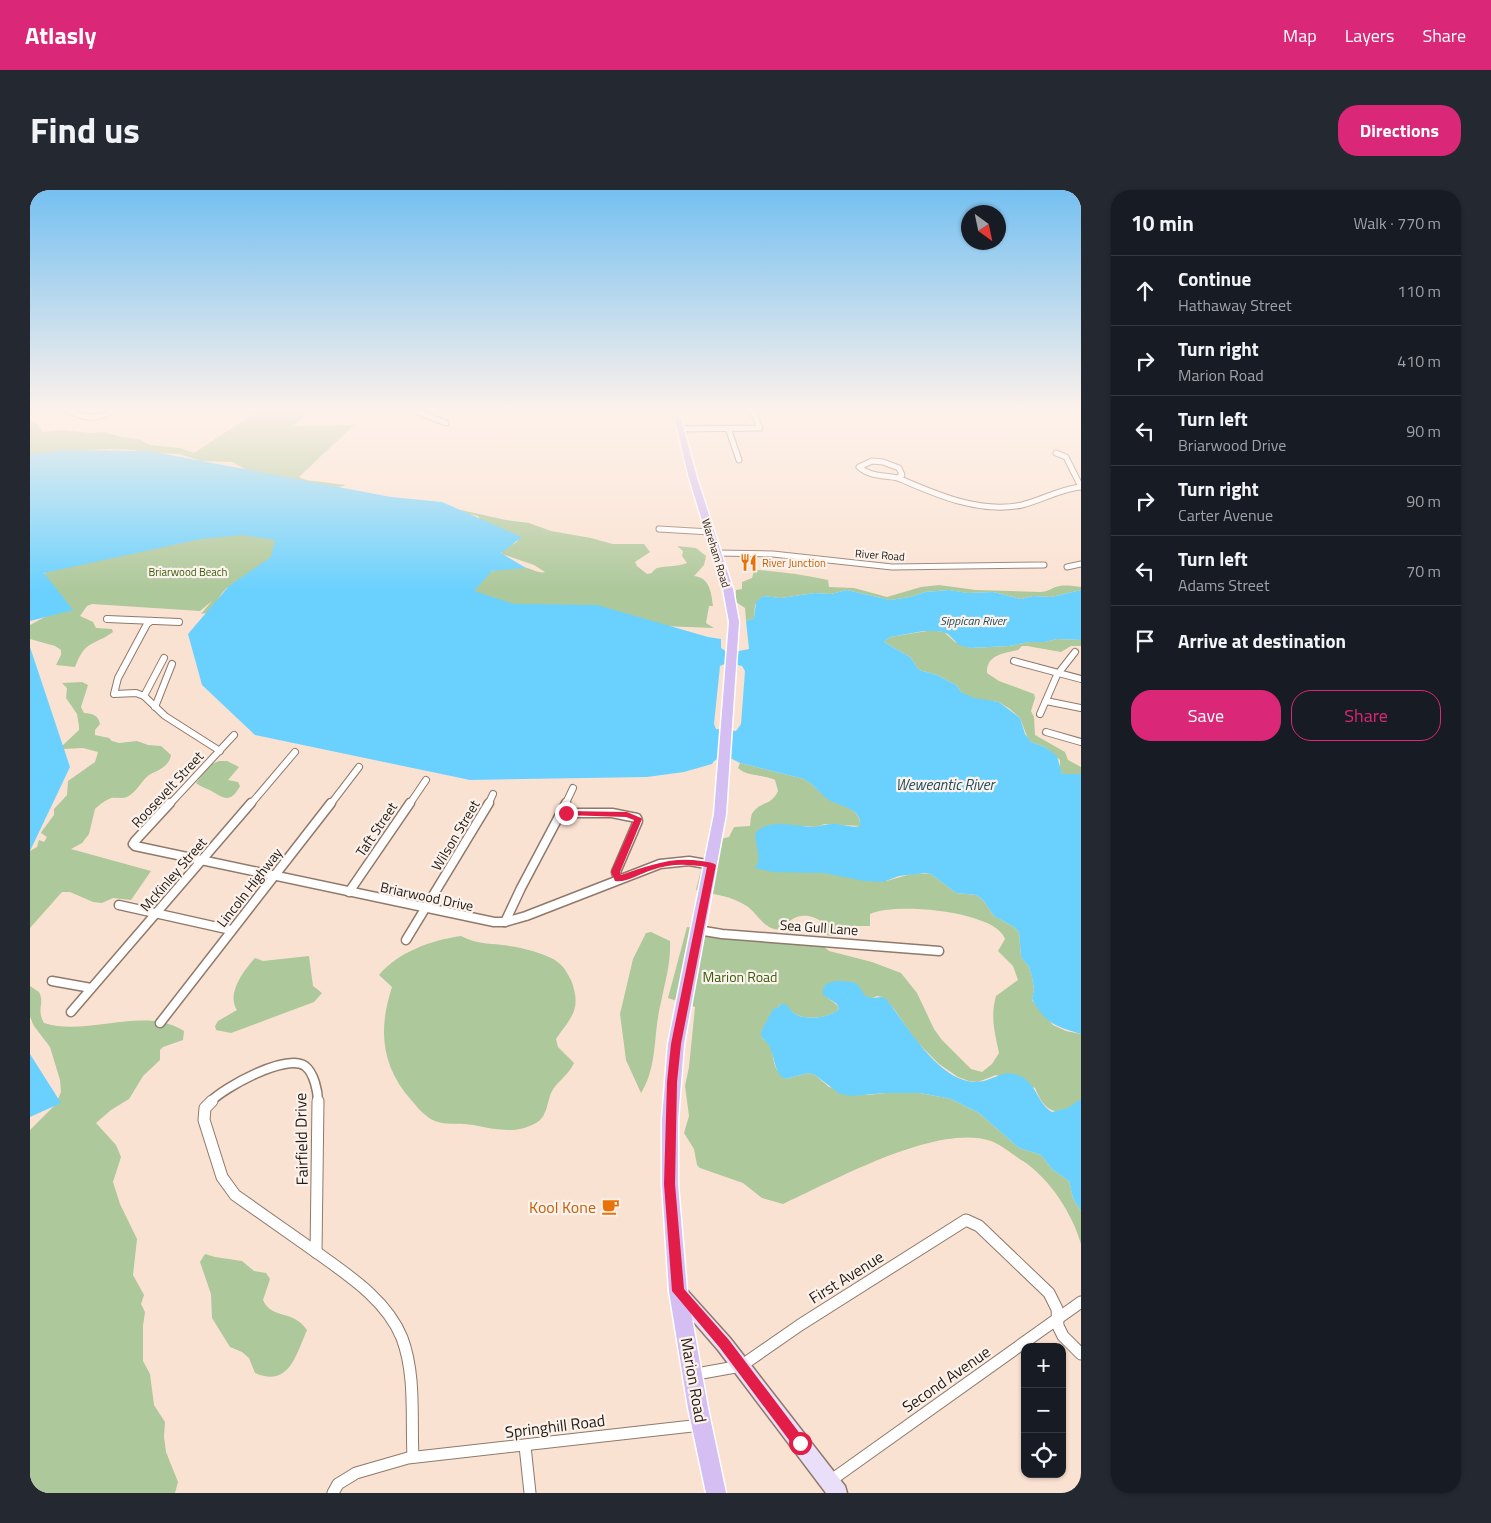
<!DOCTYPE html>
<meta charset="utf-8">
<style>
:root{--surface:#171b24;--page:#242831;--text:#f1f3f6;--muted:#9ea1a6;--line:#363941;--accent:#db2777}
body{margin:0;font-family:"Titillium Web",sans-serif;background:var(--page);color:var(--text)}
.controls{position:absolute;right:15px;bottom:15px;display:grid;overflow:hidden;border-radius:10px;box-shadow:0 1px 4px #0004}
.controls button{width:45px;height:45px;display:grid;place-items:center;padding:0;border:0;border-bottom:1px solid var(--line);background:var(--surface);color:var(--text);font:25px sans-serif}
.compass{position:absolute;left:931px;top:15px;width:45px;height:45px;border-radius:50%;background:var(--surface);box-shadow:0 1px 4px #0004;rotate:147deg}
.stop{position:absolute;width:15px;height:15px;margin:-11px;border:4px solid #e11d48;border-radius:50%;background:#fff}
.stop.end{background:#e11d48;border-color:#fff;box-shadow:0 1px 5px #0008}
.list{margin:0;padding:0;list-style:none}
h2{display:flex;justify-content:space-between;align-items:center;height:65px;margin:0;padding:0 20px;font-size:21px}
h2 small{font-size:16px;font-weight:400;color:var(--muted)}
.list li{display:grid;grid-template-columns:32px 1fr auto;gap:15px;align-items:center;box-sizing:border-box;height:70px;padding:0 20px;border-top:1px solid var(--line)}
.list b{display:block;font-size:19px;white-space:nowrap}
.list p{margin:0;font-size:16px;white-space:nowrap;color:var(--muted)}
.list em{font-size:16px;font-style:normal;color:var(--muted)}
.actions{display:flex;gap:10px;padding:15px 20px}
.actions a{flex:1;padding:11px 0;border:1px solid var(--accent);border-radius:20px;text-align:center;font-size:18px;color:var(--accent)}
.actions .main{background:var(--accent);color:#fff}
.icon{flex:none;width:28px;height:28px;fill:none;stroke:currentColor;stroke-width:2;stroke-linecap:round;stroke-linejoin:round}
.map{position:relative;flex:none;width:1051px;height:1303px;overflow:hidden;border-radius:20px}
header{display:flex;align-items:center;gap:30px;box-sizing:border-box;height:70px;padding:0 25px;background:var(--accent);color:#fff}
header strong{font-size:24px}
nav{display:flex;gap:28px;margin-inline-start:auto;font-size:18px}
.intro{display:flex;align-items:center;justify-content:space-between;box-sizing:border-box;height:120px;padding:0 30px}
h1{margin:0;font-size:35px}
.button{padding:12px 22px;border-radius:20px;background:var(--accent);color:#fff;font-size:18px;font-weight:700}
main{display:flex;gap:30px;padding:0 30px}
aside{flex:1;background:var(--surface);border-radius:20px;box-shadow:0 1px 4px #0004}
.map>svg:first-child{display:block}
.green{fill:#adc89a}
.water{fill:#6ad1fe;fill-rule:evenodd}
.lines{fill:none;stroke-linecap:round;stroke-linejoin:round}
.street-far3-casing{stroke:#8f796b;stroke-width:7}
.street-far2-casing{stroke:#8f796b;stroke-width:8}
.street-far1-casing{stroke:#8f796b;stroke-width:11}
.street-casing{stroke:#8f796b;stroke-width:13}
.secondary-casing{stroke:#8f796b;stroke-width:3}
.primary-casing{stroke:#fff;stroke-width:3}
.street-far3{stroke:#fff;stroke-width:5}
.street-far2{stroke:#fff;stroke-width:6}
.street-far1{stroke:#fff;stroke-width:8}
.street{stroke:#fff;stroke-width:11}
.secondary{fill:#eadff8;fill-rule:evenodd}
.primary{fill:#d5bef2;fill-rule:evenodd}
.route{fill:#e11d48}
.labels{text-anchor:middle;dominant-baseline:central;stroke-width:4.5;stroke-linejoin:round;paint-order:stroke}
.far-street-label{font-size:11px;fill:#221a14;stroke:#fcf2ec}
.far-food-label{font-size:11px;fill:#c56008;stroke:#fcf2ec;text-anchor:start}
.far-park-label{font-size:11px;fill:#375e0c;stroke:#fcf2ec}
.far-water-label{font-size:12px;font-style:italic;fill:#214d60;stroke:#fcf2ec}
.street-label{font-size:14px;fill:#221a14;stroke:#fcf2ec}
.park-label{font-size:14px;fill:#375e0c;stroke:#fcf2ec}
.water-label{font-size:15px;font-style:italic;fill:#214d60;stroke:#fcf2ec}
.near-street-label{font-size:16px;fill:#221a14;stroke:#fcf2ec}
.near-food-label{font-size:16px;fill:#c56008;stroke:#fcf2ec;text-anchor:end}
</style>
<header>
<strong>Atlasly</strong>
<nav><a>Map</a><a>Layers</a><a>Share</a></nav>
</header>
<div class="intro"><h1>Find us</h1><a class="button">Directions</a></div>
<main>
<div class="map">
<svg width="1051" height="1303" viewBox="0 0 1051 1303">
<rect width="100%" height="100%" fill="#fae2d2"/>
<g class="green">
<path d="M232,218H284L263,236L324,235L269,287L276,290L316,295L306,298L216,283L215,279L202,272L170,271L150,264L121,263L103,260L81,259L38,261L0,272V230L8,234L13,242L34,240L61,243L74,242L91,247L109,249L120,255L150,258L164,263Z"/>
<path d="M422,318L476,330L499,333L521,341L561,348L583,354H614L620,362L605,372L607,376L617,384C623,384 622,381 627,378C633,376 647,377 657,373L652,366L653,361L647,356L666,358L676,366L674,375L664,386C680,388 681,402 683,416H679L676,433L684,438L632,436L445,409L442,388C459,382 475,376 493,377C500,378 509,384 515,382L504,375L472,364V360L487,352L488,348L453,333L448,326L424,321Z"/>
<path d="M218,339L242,343L250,348L249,351L254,355C252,363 246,364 242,370C228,391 206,387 193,402C188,408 186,416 181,422L171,424L182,411L170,421L62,414L57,416L50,426L63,432L66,438L82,439L83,442C62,457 56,449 45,477L26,475L31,465V460L25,456L0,449V435L28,420L27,417L11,410L9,399L18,375L35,367L170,341Z"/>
<path d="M729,380C753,382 775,385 798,390L799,397L824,398L857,407L891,397L909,395L946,400L1010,402C1019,402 1022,397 1030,396C1036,395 1044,396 1051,397V400L1021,407L1003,406L991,409L963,402L938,403L919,400L895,402L880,407L860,410L817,400L801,404L785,403L751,408L733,406L725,415L724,428L716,431L715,418L706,412V400L712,399V392L722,388L724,381Z"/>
<path d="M903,440L914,442L925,452L940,458L979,456L999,452H1015L1027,449L1051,450V456H1041L1031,462L997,456H992L988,460C974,463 956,465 957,483L969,491L1004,504L1005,508L1001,521L1004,527L1005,545L1035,562L1038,570L1051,577V584H1032L1030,579V570L1015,557L1001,552L998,549L990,528L980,519L969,512L949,510L938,506L931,502L926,495L907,485L889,480L880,467L854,452L860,447Z"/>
<path d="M52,492L58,495L51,517L54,523C62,524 68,524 70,534L65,540V545L79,548L82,551L89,553L107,551L118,555L131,556L141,565C139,577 128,580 119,585C111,591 107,602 97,607C91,609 86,607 81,608C76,610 69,615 65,619L59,644L52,653L41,659L121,681L101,710L83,708L72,713L63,712L40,702H32L0,738V661L7,657L9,650L14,652L17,647L11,643L12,641L24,625V619L37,605L38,591L65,572L68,562L53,558L32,559V556L49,540V536L47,524L36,508L37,498L32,493Z"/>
<path d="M189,571H197L209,577L198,590L208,592L210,596C199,617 191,605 177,599C173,597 170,596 166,593L179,575Z"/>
<path d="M710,573L774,589C783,594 788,601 796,607C808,615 832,618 830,636L795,634L786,637L773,636L856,691L885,683L901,684L926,703L946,705L953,710L964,726L984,737L989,742L991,767L999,777L1002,787L1004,799L1002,810L1023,835L1036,841L1051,844V909C1029,930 1015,923 1005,898L966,885L948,892L939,891L928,887L909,874L886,851L864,819L852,807L847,806L837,810L794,805L807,815L809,819C799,828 780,830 767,825C762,823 756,817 751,814L731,842V847C747,858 740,866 747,880C749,883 753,886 755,889L778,883L785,885L799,897L838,905L855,903H890L921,909L949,923L989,958L1011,965L1023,980L1039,991L1043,1008L1051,1021V1054C1042,1023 1020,989 993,971C983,965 972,955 961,951C906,933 804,991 753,1014L732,1008L713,993L670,978L667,975L664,959L654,943L659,926L655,896L659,877L665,817L638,808L657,737L792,755L799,761L842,772L871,783L887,803L904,839L912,850L941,879L952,882L962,874L969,863C965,843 960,827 966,806L988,790L983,776L968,761L975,749C966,721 865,712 840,724V736H821L818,744L800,746L782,739L792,732C784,725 770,723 761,730C758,732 756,736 753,739C734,743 729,723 715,715C701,706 683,704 666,700L678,652L699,647L704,637L720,636C721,631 720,625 724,621C732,611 741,616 748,601L745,590C734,584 717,587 708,578Z"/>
<path d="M621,742L640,751C641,773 635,792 631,812C623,843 628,876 611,903L596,870L590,824L603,769L616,743Z"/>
<path d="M431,746C446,754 457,753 472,755C486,756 521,764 530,774C535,778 538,785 541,790C552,819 542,826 526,849L528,857L544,873C538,886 527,891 521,903C517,913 517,927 506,933C485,945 465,939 443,935C432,933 419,935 408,932C398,930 389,919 382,911C351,876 348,840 362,797L349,785C368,762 402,750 431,746Z"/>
<path d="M279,766L283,796L292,803L284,812L201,843L186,840L185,836L188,831L207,820C196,804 214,780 225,768L233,771Z"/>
<path d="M0,796L9,802C15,814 6,819 14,833C57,847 114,815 154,841L153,850L133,857L130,860V870L113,886L99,909L81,920L66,933L86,955L91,967L83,992L90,1014L107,1049L103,1085L114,1105L111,1114L115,1122L113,1136V1171L120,1184L124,1215L135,1232L134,1247L136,1262L148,1292L145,1303H0V940L26,914L31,902L30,890L20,857L4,836L0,827Z"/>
<path d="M175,1064L185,1067L212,1071L224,1081L236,1083L240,1089L233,1110C242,1130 263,1119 277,1140C266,1165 259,1198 225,1183L219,1168L212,1162L200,1157L182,1128L181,1104L170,1072Z"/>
</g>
<g class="water">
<path d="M35,260L119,261L361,307L412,312L492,347L471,363L496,378L462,381L444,401L484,414L567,415L678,447L691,449V458L697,462H704L719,459L716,431L724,428L726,412L733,406L751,408L785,403L801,404L817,400L860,410L880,407L895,402L919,400L938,403L963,402L991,409L1003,406L1021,407L1051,400V450L1027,449L1015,452H999L979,456L940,458L929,455L918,444L910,441H894L860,447L854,452L880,467L889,480L907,485L926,495L931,502L944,508L969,512L990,528L995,544L1001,552L1015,557L1027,566L1032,584H1051V844C1025,836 1016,834 1002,809L1004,799L1002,787L999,777L991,767L989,742L984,737L964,726L953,710L946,705L926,703L901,684L894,683L869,686L853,692L834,691L794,683L743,682L725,678L729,670L725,644C737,627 767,637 784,637C792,636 799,633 807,634C815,635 822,638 830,636C832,618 811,617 799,610C791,605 785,595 774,589L710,573L694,565L684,571L682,574L654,582L617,587L440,590L225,545L172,495L158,444L199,396L241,367L245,350L212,345L171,349L14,383L43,420L0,431V264ZM697,473L712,476L715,481L711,534L706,541L686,539L684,534L690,476Z"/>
<path d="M0,457L40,577L0,661Z"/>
<path d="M806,791L823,792L829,796L835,806L841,808L852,807L856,809C877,835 908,892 946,892C962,892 973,878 990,886C1007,894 1007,913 1022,922L1038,918L1051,909V1021L1043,1008L1039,991L1023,980L1011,965L989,958L949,923L921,909L890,903H855L822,906L810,904L785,885L778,883L755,889C740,880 748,859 731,847V842L743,819L748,818L751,814H756C759,818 762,823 767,825C779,830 799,828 809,819L807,814L793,805V799L796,794Z"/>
<path d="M0,864L31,913L0,927Z"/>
</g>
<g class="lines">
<defs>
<g id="street-far3">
<path d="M32,218C56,229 64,232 88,218"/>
<path d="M378,218L416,233"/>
<path d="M698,238L709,270"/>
<path d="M650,239L730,238L721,218"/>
<path d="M842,271L853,272L869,278L872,285L868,288C855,285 840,287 829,277Z"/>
<path d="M868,288C905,304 949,324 992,315C1012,310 1030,299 1051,297L1036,267L1026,263"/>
<path d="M629,339L680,342"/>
<path d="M686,363L743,364L862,377L1014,375"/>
<path d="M1037,377L1051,374"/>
</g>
<g id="street-far2">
<path d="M77,429L149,432"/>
<path d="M121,431L117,434L88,488L84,504L106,503L114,506L135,526L190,561"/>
<path d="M984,471L1051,489"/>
<path d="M114,506L134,468"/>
<path d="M1016,511L1051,518"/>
<path d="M125,517L142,474"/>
<path d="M1010,524L1027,485L1045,462"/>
<path d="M1016,542L1051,552"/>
<path d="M139,615L204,545"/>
<path d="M220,615L265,562"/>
<path d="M300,615L329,577"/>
<path d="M379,615L396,590"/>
<path d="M458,615L463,604"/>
<path d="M535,615L543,598"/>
</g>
<g id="street-far1">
<path d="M140,613L105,651L103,654L105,656L464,732H475L496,726L630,674L659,671L682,675"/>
<path d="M531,623H582L607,628L608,631L586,682L588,689"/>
<path d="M319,702L380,613"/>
<path d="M89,715L201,740"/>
<path d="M475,732L491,698L536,613"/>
<path d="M668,740L692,744L909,761"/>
<path d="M376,750L459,613"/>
<path d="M22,791L61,798"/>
<path d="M41,822L221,613"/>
<path d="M130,833L301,613"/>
<path d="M180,912C195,897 256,863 275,876C284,883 288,901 288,912"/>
</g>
<g id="street">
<path d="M182,911L175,918L174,930L192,987L205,1005L286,1062"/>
<path d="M286,1062C318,1085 357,1110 372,1148C386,1185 381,1229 383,1267"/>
<path d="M286,1062L288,911"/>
<path d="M663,1187L672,1183L711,1176L770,1135L936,1030L949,1036L1019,1103L1027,1119L1028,1136L1033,1146L1051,1164"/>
<path d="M495,1256L500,1303"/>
<path d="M800,1291L1051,1112"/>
<path d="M303,1303L308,1294L326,1283L378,1268L671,1235"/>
</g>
<path id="secondary" d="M649,1096L655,1098L700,1148L815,1296L817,1303H796L688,1160L643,1108L641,1103L643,1098Z"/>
<path id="primary" d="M642,218H648L667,288L703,399L709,432L696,624L654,854L648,930V994L657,1101L678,1218L696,1303H676L658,1218L639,1101L632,994V930L638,854L684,624L699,432L693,399L659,288Z"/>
</defs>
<use href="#street-far3" class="street-far3-casing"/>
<use href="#street-far2" class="street-far2-casing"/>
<use href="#street-far1" class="street-far1-casing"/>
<use href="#street" class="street-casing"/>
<use href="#secondary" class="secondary-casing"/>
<use href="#primary" class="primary-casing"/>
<use href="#street-far3" class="street-far3"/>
<use href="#street-far2" class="street-far2"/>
<use href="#street-far1" class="street-far1"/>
<use href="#street" class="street"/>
<use href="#secondary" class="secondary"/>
<use href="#primary" class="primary"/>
</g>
<linearGradient id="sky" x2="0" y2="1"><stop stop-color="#75c0f1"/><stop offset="0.55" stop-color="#fdf2eb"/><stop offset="1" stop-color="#fdf2eb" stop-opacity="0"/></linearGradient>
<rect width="1051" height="400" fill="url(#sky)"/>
<path class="route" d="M536,621L597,622L611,628L612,629L590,682L591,685C617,676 643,666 671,671C677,672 682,672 686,675L651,854L647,892L645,994L654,1099L699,1150L774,1249L776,1253L774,1258L770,1260L765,1258L690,1158L642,1101L634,994L637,892L641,854L677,677C658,674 641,673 622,680C611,683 596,693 585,691L581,682L604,630L596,627L533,625L532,623Z"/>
<defs>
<symbol id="restaurant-bare" viewBox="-9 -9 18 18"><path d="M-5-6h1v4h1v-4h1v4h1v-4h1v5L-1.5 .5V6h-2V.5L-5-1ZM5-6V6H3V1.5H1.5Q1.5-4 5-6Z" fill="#e8710a" stroke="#fcf2ec" stroke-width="2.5" paint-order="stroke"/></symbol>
<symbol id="cafe-bare" viewBox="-9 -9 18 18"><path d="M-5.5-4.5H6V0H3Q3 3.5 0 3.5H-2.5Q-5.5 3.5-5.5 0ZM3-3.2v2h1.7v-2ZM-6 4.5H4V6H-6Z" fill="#e8710a" stroke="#fcf2ec" stroke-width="2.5" paint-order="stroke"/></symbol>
</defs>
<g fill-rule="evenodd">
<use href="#restaurant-bare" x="706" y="360" width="25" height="25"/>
<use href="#cafe-bare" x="568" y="1004" width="25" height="25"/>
</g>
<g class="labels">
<g class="far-street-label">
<text transform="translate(686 363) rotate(73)">Wareham Road</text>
<text transform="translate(850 365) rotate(4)">River Road</text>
</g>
<g class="far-food-label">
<text x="732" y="373">River Junction</text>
</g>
<g class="far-park-label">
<text x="158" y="382">Briarwood Beach</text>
</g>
<g class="far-water-label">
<text x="943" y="430">Sippican River</text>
</g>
<g class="street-label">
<text transform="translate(137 599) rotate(-47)">Roosevelt Street</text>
<text transform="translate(346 639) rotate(-56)">Taft Street</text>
<text transform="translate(425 645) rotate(-59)">Wilson Street</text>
<text transform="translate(143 684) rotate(-49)">McKinley Street</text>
<text transform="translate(219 697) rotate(-52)">Lincoln Highway</text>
<text transform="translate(397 706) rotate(12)">Briarwood Drive</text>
<text transform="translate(789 737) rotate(4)">Sea Gull Lane</text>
</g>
<g class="park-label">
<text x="710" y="786">Marion Road</text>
</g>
<g class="water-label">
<text x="915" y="594">Weweantic River</text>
</g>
<g class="near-street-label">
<text transform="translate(271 949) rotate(-91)">Fairfield Drive</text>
<text transform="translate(816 1087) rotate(-32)">First Avenue</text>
<text transform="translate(916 1189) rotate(-35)">Second Avenue</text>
<text transform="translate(664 1190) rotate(80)">Marion Road</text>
<text transform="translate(525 1236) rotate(-7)">Springhill Road</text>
</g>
<g class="near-food-label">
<text x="566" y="1017">Kool Kone</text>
</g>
</g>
</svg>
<div class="controls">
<button>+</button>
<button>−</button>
<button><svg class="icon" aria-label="locate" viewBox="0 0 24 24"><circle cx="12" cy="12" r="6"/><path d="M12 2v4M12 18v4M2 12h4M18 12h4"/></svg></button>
</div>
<svg class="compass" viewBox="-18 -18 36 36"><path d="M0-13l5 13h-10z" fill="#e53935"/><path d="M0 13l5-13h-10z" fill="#9ea1a6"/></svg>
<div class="stop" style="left:770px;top:1253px"></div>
<div class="stop end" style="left:536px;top:623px"></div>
</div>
<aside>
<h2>10 min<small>Walk · 770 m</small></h2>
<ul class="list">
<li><svg class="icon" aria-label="ahead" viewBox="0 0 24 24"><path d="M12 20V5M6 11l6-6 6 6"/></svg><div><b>Continue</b><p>Hathaway Street</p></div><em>110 m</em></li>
<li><svg class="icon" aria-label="right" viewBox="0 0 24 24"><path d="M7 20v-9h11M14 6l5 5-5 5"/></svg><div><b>Turn right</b><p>Marion Road</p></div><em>410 m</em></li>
<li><svg class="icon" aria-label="left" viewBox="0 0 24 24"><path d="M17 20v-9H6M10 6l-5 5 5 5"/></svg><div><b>Turn left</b><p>Briarwood Drive</p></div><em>90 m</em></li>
<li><svg class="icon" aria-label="right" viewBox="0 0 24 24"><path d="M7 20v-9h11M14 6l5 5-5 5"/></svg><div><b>Turn right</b><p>Carter Avenue</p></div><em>90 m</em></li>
<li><svg class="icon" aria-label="left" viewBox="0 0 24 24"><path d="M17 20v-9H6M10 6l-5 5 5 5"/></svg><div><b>Turn left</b><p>Adams Street</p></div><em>70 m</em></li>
<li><svg class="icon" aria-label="arrive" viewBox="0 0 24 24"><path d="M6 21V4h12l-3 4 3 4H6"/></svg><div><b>Arrive at destination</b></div></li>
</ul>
<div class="actions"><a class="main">Save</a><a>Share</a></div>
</aside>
</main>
